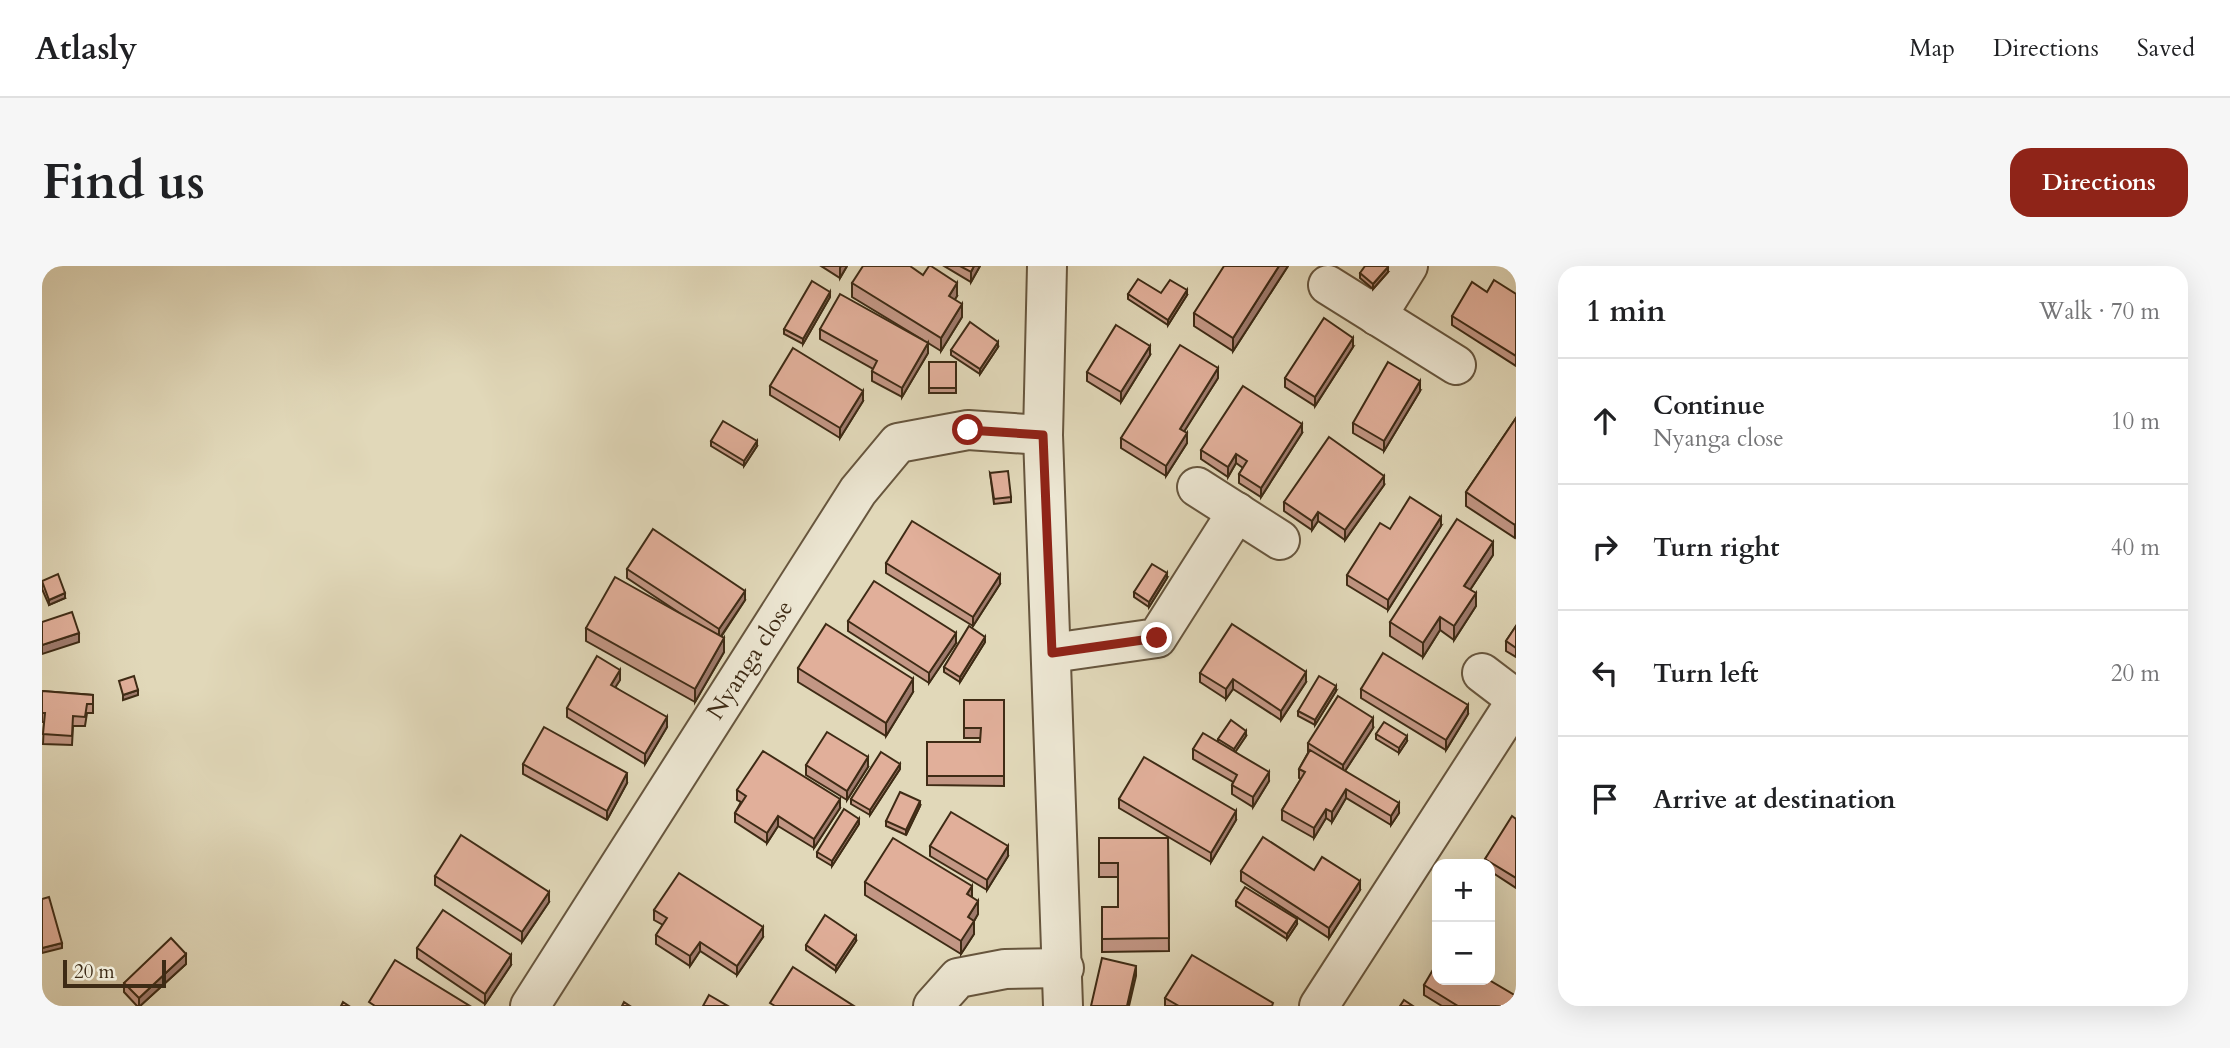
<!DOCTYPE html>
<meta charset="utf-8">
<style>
:root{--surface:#fff;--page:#f6f6f6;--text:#202124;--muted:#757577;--line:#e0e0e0;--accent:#8f2418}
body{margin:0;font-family:Cardo,serif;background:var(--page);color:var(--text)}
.controls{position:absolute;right:21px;bottom:21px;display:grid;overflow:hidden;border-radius:14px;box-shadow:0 7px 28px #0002}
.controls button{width:63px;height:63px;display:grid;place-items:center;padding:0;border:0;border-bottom:2px solid var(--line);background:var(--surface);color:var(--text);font:35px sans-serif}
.scale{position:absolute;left:21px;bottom:18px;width:103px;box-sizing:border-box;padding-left:7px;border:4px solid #3e2b15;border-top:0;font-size:19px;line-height:24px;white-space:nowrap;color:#3e2b15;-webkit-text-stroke:5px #ece6d2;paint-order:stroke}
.stop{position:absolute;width:21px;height:21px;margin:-16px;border:5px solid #8f2418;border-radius:50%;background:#fff}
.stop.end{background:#8f2418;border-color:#fff;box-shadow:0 2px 7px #0008}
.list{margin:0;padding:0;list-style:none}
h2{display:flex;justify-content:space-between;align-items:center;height:91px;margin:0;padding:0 28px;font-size:30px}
h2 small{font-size:23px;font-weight:400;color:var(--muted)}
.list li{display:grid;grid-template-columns:46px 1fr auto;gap:21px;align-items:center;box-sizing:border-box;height:126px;padding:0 28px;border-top:2px solid var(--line)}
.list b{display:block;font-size:26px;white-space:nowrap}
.list p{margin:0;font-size:23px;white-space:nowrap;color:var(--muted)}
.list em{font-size:23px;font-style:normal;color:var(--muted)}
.icon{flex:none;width:38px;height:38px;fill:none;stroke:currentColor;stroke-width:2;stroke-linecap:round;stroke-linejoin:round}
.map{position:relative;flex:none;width:1474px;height:740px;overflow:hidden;border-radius:21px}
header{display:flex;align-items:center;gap:42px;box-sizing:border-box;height:98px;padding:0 35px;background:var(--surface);border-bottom:2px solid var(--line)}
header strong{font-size:33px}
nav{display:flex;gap:38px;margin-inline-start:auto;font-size:24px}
.intro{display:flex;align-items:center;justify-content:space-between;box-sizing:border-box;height:168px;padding:0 42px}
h1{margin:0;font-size:49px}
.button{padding:18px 32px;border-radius:21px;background:var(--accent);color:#fff;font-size:24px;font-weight:700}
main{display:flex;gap:42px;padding:0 42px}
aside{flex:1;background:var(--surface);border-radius:21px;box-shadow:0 7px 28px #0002}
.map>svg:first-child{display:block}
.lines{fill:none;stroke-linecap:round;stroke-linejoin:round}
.minor-casing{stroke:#67563e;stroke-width:42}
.minor{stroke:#ece6d2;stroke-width:38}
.wall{fill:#c29684;stroke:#3e2b15;stroke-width:2}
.shaded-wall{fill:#9e7a6c;stroke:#3e2b15;stroke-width:2}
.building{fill:#e1af9a;stroke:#3e2b15;stroke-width:2}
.route{stroke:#8f2418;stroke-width:9}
.labels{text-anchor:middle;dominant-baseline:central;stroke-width:5;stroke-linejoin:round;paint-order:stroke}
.street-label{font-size:24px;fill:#3e2b15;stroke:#ece6d2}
</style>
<header>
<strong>Atlasly</strong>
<nav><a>Map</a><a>Directions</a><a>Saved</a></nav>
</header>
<div class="intro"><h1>Find us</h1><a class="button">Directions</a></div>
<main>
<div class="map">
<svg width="1474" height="740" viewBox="0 0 1474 740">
<rect width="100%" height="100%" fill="#e1d8b9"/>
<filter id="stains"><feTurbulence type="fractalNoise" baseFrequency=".00286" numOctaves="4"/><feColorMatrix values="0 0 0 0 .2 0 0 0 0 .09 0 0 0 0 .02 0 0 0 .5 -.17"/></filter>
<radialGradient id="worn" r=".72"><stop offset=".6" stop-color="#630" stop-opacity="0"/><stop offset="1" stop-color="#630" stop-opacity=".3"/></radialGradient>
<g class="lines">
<defs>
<g id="minor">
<path d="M1005,0L1001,169L1021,740"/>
<path d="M1286,19L1414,99"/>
<path d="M1335,50L1366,0"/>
<path d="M1155,221L1238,274"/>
<path d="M1010,387L1115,372L1195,246"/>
<path d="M1440,407L1474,433"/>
<path d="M488,740L816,225L856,177L926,164L1001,169"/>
<path d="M891,740L916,712L963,703L1022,702"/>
<path d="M1277,740L1474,435"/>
</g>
</defs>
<use href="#minor" class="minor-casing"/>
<use href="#minor" class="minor"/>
</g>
<g class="wall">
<path d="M779,0H805L798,12Z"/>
<path d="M902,0H938L929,16Z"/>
<path d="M1246,0L1191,85L1152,60V47Z"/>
<path d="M1346,6L1331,23L1318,12V7Z"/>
<path d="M810,17L915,30L913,33L920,51L899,85L886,77V87L860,131L830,115V105L831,103L778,73V63L881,74L810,31Z"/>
<path d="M1445,26L1474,28V100L1410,59V50Z"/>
<path d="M1086,28L1145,29L1126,59L1086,33Z"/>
<path d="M788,31L761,78L742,68V63Z"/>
<path d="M956,81L938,108L909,89V84Z"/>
<path d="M1311,81L1273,140L1243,121V112Z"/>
<path d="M1108,89L1079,136L1045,115V106Z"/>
<rect x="887" y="96" width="27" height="31"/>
<path d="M1176,112L1142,165L1145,177L1124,210L1079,182V172Z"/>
<path d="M728,120L821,135L798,172L728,129Z"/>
<path d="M1378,125L1342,185L1311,167V157Z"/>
<path d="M1474,152V270L1473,272L1424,240V226Z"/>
<path d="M1260,167L1219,231L1197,217V208L1201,202L1194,197L1186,211L1159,193V184Z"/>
<path d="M669,175L715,180L702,200L669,180Z"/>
<path d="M948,207L969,231V236L952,238Z"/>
<path d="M1342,219L1303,274L1276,255L1270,264L1242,245V236Z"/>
<path d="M1399,260L1346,344L1305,319V309Z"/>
<path d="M1451,289L1428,324L1434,340L1412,374L1398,364L1381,391L1348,370V356Z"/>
<path d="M844,297L958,318L931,360L844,307Z"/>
<path d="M585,303L703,334L679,371L682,386L653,436L544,375V362L642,350L585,312Z"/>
<path d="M1125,312L1107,341L1092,331V326Z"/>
<path d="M0,315L23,332L7,339L0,323Z"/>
<path d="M806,355L914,377L887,417L806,365Z"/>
<path d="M1474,360V391L1464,385V375Z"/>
<path d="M943,376L918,416L902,406V401Z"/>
<path d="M756,402L871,426L844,470L756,416Z"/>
<path d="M1158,407L1264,416L1239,454L1191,423L1184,433L1158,416Z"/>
<path d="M578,414L573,421L625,461L603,498L525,451V442Z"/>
<path d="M1319,423L1426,448L1404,484L1319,432Z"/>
<path d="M0,425L51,429V447H45L43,460H31L30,479L1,478L2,456H0Z"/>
<path d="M1294,425L1273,459L1256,450V445Z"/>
<path d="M922,434H962V520L885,519V476H938L939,472H922Z"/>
<path d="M1331,462L1303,505L1357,547L1349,559L1304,532L1290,556L1284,552L1272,572L1240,554V544L1259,513L1257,512V503L1266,487V477Z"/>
<path d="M1334,468L1365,475L1357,487L1334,473Z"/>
<path d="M1204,470L1193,486L1227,515L1211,541L1190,528V519L1191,516L1151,493V483L1176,476V473Z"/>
<path d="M481,498L585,517L565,554L481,508Z"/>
<path d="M764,499L826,501L805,534L764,509Z"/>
<path d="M858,503L828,549L809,538V533Z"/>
<path d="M695,524L798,542L772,582L736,560L725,577L693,556V547L699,536L695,534Z"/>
<path d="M1077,533L1194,554L1169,596L1077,542Z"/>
<path d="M878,540L864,569L844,560V555Z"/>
<path d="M1474,553V622L1448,605V598H1443V593Z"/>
<path d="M817,558L790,600L775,591V586Z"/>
<path d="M1057,572H1126L1127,685L1060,686V641H1076V611H1057Z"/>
<path d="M888,580L966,590L945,624L888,590Z"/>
<path d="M1199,605L1318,624L1287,672L1199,615Z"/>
<path d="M393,610L507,636L480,676L393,619Z"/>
<path d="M823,616L930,631L936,648L932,655V668L919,688L823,629Z"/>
<path d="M1194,635L1255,658L1245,673L1194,640Z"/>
<path d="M612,644L721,671L695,709L658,685L648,700L614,678V669L621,659L612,654Z"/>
<path d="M814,675L794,705L764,684V679Z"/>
<path d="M375,682L469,699L443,738L375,692Z"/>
<path d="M144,698L98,740H95L82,726V717Z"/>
<path d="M1382,719L1474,730V740H1400L1382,729Z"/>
<path d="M1123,732L1231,740H1123Z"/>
</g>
<g class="shaded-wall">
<path d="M799,0H805L798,12V2Z"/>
<path d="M932,0H938L929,16V6Z"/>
<path d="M1237,0H1246L1191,85V72Z"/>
<path d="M1346,1V6L1331,23V18Z"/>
<path d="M915,17V30L907,43V30Z"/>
<path d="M1145,24V29L1126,59V54Z"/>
<path d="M788,26V31L761,78V73Z"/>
<path d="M920,38V51L899,85V72Z"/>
<path d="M1311,72V81L1273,140V131Z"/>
<path d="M956,76V81L938,108V103Z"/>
<path d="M886,77V87L860,131V122Z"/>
<path d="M1108,80V89L1079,136V126Z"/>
<path d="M1176,102V112L1138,172V163Z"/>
<path d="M1378,115V125L1342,185V175Z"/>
<path d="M821,125V135L798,172V162Z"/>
<path d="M1260,158V167L1219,231V222Z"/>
<path d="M1145,167V177L1124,210V200Z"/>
<path d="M715,175V180L702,200V195Z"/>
<path d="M1194,188V197L1186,211V201Z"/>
<path d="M1342,210V219L1303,274V264Z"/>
<path d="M1276,246V255L1270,264V255Z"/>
<path d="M1399,251V260L1346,344V334Z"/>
<path d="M1474,257V270L1473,272V259Z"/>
<path d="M1451,276V289L1422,333V320Z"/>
<path d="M1125,307V312L1107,341V336Z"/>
<path d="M958,309V318L931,360V351Z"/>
<path d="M703,325V334L677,373V363Z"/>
<path d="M23,327V332L7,339V334Z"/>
<path d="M1434,327V340L1412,374V360Z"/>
<path d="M1398,351V364L1381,391V377Z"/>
<path d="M37,367V376L0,388V379Z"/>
<path d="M914,367V377L887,417V407Z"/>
<path d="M943,371V376L918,416V411Z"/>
<path d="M682,372V386L653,436V423Z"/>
<path d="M578,404V414L569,428V419Z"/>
<path d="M1264,406V416L1239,454V445Z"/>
<path d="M871,413V426L844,470V457Z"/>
<path d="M1191,413V423L1184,433V423Z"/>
<path d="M1294,420V425L1273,459V454Z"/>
<path d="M96,424V429L81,434V429Z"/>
<path d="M1426,439V448L1404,484V474Z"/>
<path d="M625,451V461L603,498V488Z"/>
<path d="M1331,452V462L1301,508V499Z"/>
<path d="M1204,465V470L1192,488V483Z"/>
<path d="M1365,470V475L1357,487V482Z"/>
<path d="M826,491V501L805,534V525Z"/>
<path d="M858,498V503L828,549V544Z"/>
<path d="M1227,506V515L1211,541V531Z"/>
<path d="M585,507V517L565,554V545Z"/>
<path d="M1304,523V532L1290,556V546Z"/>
<path d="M798,533V542L772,582V573Z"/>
<path d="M878,535V540L864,569V564Z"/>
<path d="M1357,537V547L1349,559V550Z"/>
<path d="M1284,543V552L1272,572V562Z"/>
<path d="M1194,545V554L1169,596V587Z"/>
<path d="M736,550V560L725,577V567Z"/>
<path d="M817,553V558L790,600V595Z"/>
<path d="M966,580V590L945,624V614Z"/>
<path d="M1318,615V624L1287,672V662Z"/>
<path d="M930,620V633L925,628Z"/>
<path d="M507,626V636L480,676V666Z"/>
<path d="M936,635V648L932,655V668L919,688V675L926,651Z"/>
<path d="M1255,653V658L1245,673V668Z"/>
<path d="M721,661V671L695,709V700Z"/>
<path d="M814,670V675L794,705V700Z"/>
<path d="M658,676V685L648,700V690Z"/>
<path d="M20,677V682L0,687V682Z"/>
<path d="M144,688V698L98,740H97V732Z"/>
<path d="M469,689V699L443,738V728Z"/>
<path d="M1094,700V710L1087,740H1085Z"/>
<path d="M1474,730V740H1468Z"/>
</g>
<g class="building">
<path d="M821,0H868L881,9L887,0H889L915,17L907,30L920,38L899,72L810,17Z"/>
<path d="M918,0H932L929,6Z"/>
<path d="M1182,0H1237L1191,72L1152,47Z"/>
<path d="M1323,0H1345L1346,1L1331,18L1318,7Z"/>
<path d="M1096,13L1119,27L1128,14L1145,24L1126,54L1086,28Z"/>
<path d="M1452,14L1474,28V90L1410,50L1430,16L1445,26Z"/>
<path d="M770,15L788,26L761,73L742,63Z"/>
<path d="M798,28L886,77L860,122L830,105L835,95L778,63Z"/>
<path d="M1282,52L1311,72L1273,131L1243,112Z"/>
<path d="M928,56L956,76L938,103L909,84Z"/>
<path d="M1074,59L1108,80L1079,126L1045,106Z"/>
<path d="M1138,79L1176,102L1138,163L1145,167L1124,200L1079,172Z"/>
<path d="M751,82L821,125L798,162L728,120Z"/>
<rect x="887" y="96" width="27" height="26"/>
<path d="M1346,96L1378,115L1342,175L1311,157Z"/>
<path d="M1201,120L1260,158L1219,222L1197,208L1205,195L1194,188L1186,201L1159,184Z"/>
<path d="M1474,152V257L1473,259L1424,226Z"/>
<path d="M681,155L715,175L702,195L669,175Z"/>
<path d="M1287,171L1342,210L1303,264L1276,246L1270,255L1242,236Z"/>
<path d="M966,205L969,231L952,233L948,207Z"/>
<path d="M1368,231L1399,251L1346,334L1305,309L1338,257L1348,263Z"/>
<path d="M1415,253L1451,276L1422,320L1434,327L1412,360L1398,351L1381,377L1348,356Z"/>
<path d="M870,255L958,309L931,351L844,297Z"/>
<path d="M611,263L703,325L677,363L585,303Z"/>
<path d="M1110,298L1125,307L1107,336L1092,326Z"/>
<path d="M16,308L23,327L7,334L0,315Z"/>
<path d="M573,311L682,372L653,423L544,362Z"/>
<path d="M832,315L914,367L887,407L806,355Z"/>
<path d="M30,346L37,367L0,379V356Z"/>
<path d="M784,358L871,413L844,457L756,402Z"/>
<path d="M1190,358L1264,406L1239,445L1191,413L1184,423L1158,407Z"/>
<path d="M927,360L943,371L918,411L902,401Z"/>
<path d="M1474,360V382L1464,375Z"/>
<path d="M1341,387L1426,439L1404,474L1319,423Z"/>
<path d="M555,390L578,404L569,419L625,451L603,488L525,442Z"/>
<path d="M92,410L96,424L81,429L77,415Z"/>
<path d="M1277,410L1294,420L1273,454L1256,445Z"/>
<path d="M0,425L51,429V438H45L43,451L31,450L30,470L1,468L3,447H0Z"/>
<path d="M1296,430L1331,452L1301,499L1266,477Z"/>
<path d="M922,434H962V510H885V476H938L939,462H922Z"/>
<path d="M1189,454L1204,465L1192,483L1176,473Z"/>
<path d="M1342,456L1365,470L1357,482L1334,468Z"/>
<path d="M502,461L585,507L565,545L481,498Z"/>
<path d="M785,466L826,491L805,525L764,499Z"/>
<path d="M1161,467L1227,506L1211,531L1190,519L1195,509L1151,483Z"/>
<path d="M1268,484L1357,537L1349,550L1304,523L1290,546L1284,543L1272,562L1240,544L1263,506L1257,503Z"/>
<path d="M721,485L798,533L772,573L736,550L725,567L693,547L704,530L695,524Z"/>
<path d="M839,486L858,498L828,544L809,533Z"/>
<path d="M1102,491L1194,545L1169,587L1077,533Z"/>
<path d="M858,526L878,535L864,564L844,555Z"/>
<path d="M802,543L817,553L790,595L775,586Z"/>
<path d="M909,546L966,580L945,614L888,580Z"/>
<path d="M1470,550L1474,553V612L1443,593Z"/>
<path d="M419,569L507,626L480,666L393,610Z"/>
<path d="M1221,571L1272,604L1280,591L1318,615L1287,662L1199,605Z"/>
<path d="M851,572L930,620L925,628L936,635L926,651L932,655L919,675L823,616Z"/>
<path d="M1057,572H1126L1127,672L1060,673V641H1076V597H1057Z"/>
<path d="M637,607L721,661L695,700L658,676L648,690L614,669L625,652L612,644Z"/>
<path d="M1203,621L1255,653L1245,668L1194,635Z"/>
<path d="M7,631L20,677L0,682V633Z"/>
<path d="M401,644L469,689L443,728L375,682Z"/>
<path d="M783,649L814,670L794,700L764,679Z"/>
<path d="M129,672L144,688L97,732L82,717Z"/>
<path d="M1150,689L1231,737L1230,740H1137L1123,732Z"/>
<path d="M1060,692L1094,700L1085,740H1049Z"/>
<path d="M353,694L428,740H333L327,736Z"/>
<path d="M1395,697V714H1447L1474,730L1468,740H1416L1382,719Z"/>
<path d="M751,701L812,740H733L728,737Z"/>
<path d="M667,729L686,740H661Z"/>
<path d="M1362,734L1371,740H1358Z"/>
<path d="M301,736L307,740H299Z"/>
<path d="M582,736L588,740H580Z"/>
</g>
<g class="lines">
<path class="route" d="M926,164L1001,169L1010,387L1115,372"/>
</g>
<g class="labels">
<g class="street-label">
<text transform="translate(708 394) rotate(-57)">Nyanga close</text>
</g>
</g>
<rect width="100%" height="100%" filter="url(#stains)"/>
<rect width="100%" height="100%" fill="url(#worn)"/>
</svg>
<div class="controls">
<button>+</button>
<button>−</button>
</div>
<div class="scale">20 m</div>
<div class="stop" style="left:926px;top:164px"></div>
<div class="stop end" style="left:1115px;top:372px"></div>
</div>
<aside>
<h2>1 min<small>Walk · 70 m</small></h2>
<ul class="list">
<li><svg class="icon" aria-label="ahead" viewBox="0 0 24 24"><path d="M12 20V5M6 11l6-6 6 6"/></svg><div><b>Continue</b><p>Nyanga close</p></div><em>10 m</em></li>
<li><svg class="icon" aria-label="right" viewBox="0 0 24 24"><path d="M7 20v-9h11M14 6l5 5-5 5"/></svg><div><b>Turn right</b></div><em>40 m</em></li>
<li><svg class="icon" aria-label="left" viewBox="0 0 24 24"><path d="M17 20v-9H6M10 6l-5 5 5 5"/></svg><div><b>Turn left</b></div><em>20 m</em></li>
<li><svg class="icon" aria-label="arrive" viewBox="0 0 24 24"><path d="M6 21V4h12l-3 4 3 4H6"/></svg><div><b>Arrive at destination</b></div></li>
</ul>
</aside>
</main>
